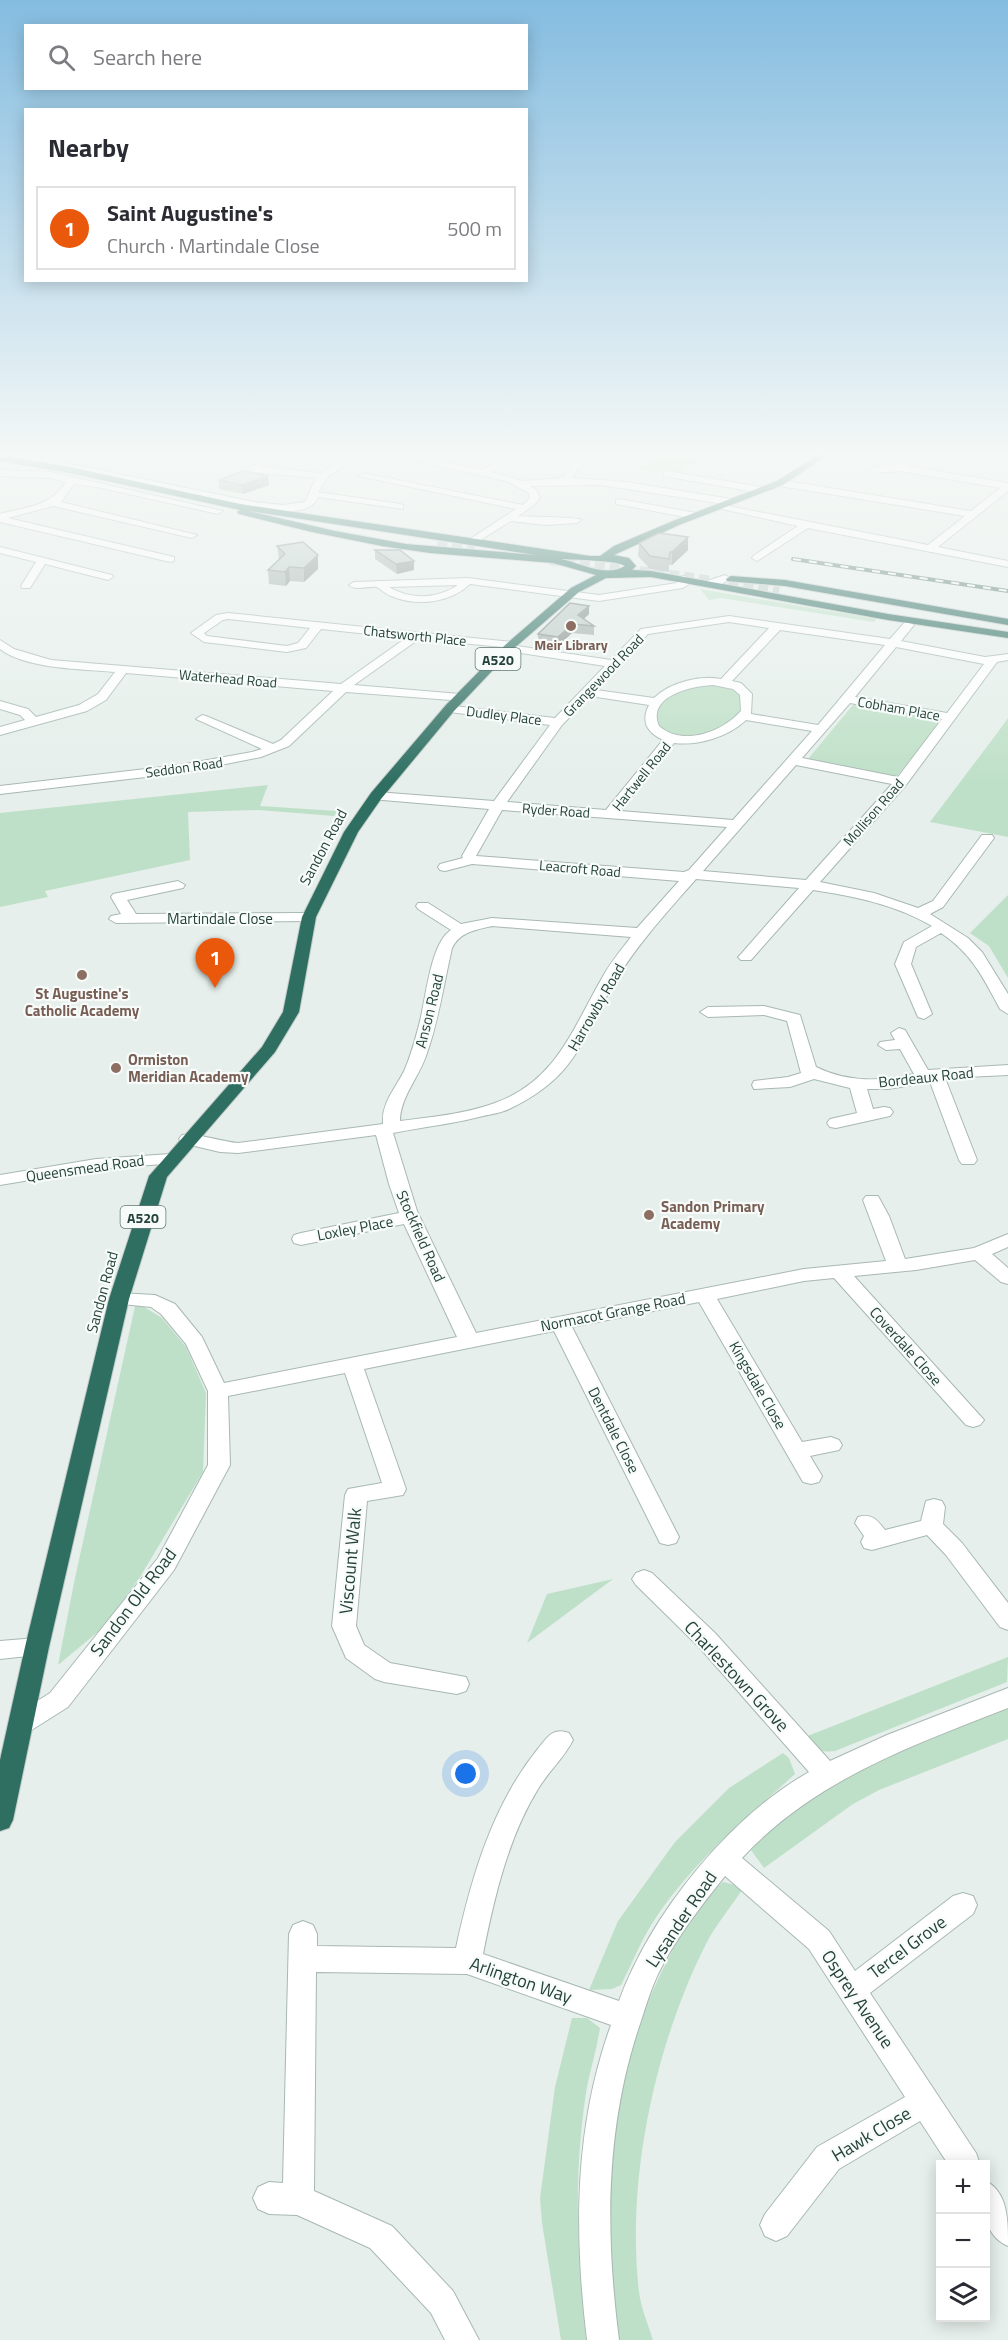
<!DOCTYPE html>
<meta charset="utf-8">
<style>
:root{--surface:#fff;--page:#f7f7f7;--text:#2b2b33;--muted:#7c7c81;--line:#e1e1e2;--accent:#ea580c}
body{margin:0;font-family:"Titillium Web",sans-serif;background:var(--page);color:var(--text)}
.controls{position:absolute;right:18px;bottom:18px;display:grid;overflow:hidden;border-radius:0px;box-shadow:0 3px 15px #0003}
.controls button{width:54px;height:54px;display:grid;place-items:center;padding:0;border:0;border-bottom:2px solid var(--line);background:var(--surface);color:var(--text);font:30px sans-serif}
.you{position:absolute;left:466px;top:1774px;width:21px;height:21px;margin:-15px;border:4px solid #fff;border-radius:50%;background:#1a73e8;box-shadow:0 0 0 9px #1a73e833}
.badge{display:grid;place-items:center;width:39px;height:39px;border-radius:50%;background:var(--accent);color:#fff;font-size:20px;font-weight:700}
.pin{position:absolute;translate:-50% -50px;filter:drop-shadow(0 2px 3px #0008)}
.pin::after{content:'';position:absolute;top:32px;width:21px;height:18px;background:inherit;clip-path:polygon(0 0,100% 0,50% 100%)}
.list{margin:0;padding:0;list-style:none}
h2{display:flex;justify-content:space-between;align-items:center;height:78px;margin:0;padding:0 24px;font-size:26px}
h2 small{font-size:20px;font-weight:400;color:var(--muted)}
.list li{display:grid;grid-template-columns:39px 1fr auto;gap:18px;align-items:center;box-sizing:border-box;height:84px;margin:0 12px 12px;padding:0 12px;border:2px solid var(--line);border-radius:0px}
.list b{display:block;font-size:22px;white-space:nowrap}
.list p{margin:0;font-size:20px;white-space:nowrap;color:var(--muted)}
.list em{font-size:20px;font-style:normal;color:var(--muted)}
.icon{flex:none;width:33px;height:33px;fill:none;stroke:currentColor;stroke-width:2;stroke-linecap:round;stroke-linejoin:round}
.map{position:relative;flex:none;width:1008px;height:2340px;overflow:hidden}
.search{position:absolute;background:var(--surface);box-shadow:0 3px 15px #0003;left:24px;top:24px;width:504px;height:66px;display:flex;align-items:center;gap:15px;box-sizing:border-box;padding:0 21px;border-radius:0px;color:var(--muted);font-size:22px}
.panel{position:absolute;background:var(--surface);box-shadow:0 3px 15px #0003;left:24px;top:108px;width:504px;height:174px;border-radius:0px}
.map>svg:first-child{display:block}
.green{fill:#bfe0c8}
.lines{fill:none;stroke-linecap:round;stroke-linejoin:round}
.highway-tunnel{stroke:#bfccc8;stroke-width:10;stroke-dasharray:10 5;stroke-linecap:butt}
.minor-casing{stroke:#a8b8b2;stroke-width:2}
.highway-casing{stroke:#c2cac8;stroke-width:2}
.minor{fill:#fff;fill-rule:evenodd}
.highway{fill:#2f6f62;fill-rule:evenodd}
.rail-casing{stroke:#5f7d75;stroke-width:4}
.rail{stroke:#f7fbf9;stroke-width:2;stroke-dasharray:8;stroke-linecap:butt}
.wall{fill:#a1aea9}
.shaded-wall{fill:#838d89}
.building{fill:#bbcac4;stroke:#838d89;stroke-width:1.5}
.education-dot{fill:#8d6e63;stroke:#f7fbf9;stroke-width:2}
.labels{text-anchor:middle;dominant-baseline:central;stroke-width:4.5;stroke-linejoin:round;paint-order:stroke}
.far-street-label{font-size:14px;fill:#24423a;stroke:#f7fbf9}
.far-education-label{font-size:14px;font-weight:bold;fill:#785e54;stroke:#f7fbf9}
.shield{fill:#f7fbf9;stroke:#637a73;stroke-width:1.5}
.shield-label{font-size:14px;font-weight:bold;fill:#24423a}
.street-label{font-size:15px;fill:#24423a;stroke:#f7fbf9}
.education-label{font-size:15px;font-weight:bold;fill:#785e54;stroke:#f7fbf9;text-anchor:start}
.near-street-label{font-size:18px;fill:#24423a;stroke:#f7fbf9}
</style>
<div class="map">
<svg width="1008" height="2340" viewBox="0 0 1008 2340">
<rect width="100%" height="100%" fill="#e6efeb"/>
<g class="green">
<path d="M647,454H715L675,474L637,468L659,457Z"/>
<path d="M700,589L876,619L874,622L721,598L709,600Z"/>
<path d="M713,683L739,690L744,704C735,727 699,743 675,736C669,734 663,730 658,728C657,724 655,717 655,713C658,692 697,687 713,683Z"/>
<path d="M855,704H862L941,720L897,776L808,759L852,706Z"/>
<path d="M1008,718V837L930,822L998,732Z"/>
<path d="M268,785L260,806L337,811L334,816L259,810L188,812L190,860L45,891L48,897L0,907V813Z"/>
<path d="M1008,895V978L989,946L970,933Z"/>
<path d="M136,1302L162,1318L186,1347L206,1393L203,1472L140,1577L105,1626L58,1665L75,1578Z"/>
<path d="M613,1579L527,1643L547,1594Z"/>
<path d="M1008,1657L1007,1682L835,1751C819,1753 814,1749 805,1737Z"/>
<path d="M1008,1708V1739L879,1790L853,1804L764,1868L751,1850C814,1777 921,1743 1008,1708Z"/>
<path d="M783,1753L789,1758L795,1774C743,1821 687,1867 650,1927C639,1945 631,1966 621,1985L612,1989L589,1990L618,1921L675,1842L729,1788Z"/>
<path d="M723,1882L744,1887C732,1906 716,1924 706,1944C655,2045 626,2179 639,2292C641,2308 648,2324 653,2340H618C602,2205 604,2082 668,1959C682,1932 700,1901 723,1882Z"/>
<path d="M572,2018H587L600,2028C597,2048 591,2067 587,2087C573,2171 577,2257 586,2340H561L542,2223L540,2198L555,2087Z"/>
</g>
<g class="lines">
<g class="highway-tunnel">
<path d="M437,546L474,551"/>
<path d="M550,560L687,577L779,592"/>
</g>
<defs>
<g id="minor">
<path d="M1,454L27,455L254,502L283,505L305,502L316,478L253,472L248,469L258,463L262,467L321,473L349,454H408L482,470L506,454H516L491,472L523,481L563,478L579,454H587L572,478L627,482L731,499L736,502L731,505L601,485L530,486L536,490L540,498L533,506L518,516C530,517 578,517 582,520L577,523L545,525L511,521L474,544L469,541L470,539L516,509L358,476L363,473L523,505L530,498L529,493L506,481L393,456L352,459L327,478L318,492L400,504L403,505V509L318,497C311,515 284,511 269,510Z"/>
<path d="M910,454H919L907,466L1008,483V491L938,547L1008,561V567L808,528L757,561L752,558L753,556L798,526L713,507L718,504L928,545L965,516L780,486L775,483L780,480L971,511L1000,488L900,471L875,473L870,470L875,467L897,465Z"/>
<path d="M996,454H1005L995,464H989V460Z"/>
<path d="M0,470L50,472L223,511L218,514L97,487L74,484L61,502L197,535L192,538L53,506L8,518L174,557V561L170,562L0,522V514C29,506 48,508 66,482L50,478L0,476Z"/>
<path d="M667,471L761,487L766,490L761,493L664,476V472Z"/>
<path d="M619,499L696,513L701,516L696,519L616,504V500Z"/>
<path d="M0,547L112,575L113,577L108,580L45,564L30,588H22L21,586L36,562L0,553Z"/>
<path d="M725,575L730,578C723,585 709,590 701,583Z"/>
<path d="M684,576L689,579V584L683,588L599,601L470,584C450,603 417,607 391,596C385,594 380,588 376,587C366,586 356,591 349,585L354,582L468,578L599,595L677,583L680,577ZM458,585C437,599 411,600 389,587Z"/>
<path d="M228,613L512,642L516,643L517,646L611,660L641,629L729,616L890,639L904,623L908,622L914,625L901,641L985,657L1008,654V660L997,662L906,785L820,882L874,893L918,908L933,901L982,835H992L994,838L943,907L930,914L968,938L982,952L1008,994V1014L1000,1009C983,977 972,954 941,933L916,947L911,964L932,1014L924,1019L918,1017L895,964L904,942L932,926C896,905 854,896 813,890L751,960H741L738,957L741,954L799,888L696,879C669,910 641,940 619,975C581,1036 581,1075 509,1109C501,1113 491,1114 483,1116C453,1124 423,1127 393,1133L417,1211L476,1333L804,1269L886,1261L863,1200L866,1196H878L889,1216L905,1259L974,1248L1008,1234V1247L992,1254L1008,1268V1284L1001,1282L975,1260L916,1270L854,1276L984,1420L980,1425L973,1427L966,1425L834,1278L804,1281L717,1299L802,1442L831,1437L839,1440L842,1445L839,1450L810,1456L822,1476L819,1482L811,1484L803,1482L699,1302L572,1327L679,1537L676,1543L668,1545L660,1543L554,1331L364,1369L406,1489L403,1495L367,1501L356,1626L364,1645L390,1663L466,1677L469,1684L466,1691L457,1694L384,1682L375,1679L346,1658L332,1626L345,1495L348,1489L382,1483L345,1373L228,1396L230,1465L174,1570L68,1707L30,1731L21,1734L12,1731L8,1724L12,1717L50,1693L158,1558L208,1465V1391L186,1344L161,1314L151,1307L112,1303L109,1299L112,1295L119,1293L155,1295L175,1304L202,1337L224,1383L457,1337L404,1224L301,1245L294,1243L292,1239L294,1235L301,1233L399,1213L389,1184L376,1135L238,1153L220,1152L182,1143L179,1139L182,1135C194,1132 223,1142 238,1143L383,1124C381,1102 397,1087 405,1069C411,1055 415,1040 419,1025C426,1000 430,943 451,930L418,909L416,906L418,903H428L461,924L492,918L637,928L679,881L472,864L445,871L440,870L438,867L440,864L463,858L462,856L489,809L371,799L369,796L376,792L494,801L550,725L450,712L444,708L446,705L555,718L605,666L508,651L503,647L419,639L354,685L460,694L464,695V701L346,692L289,746L261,757L180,773L0,794V786L180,765L252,752L262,749L196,719L202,715L206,716L273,744L281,740L333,691L126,673L106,700L87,711L0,735V727L25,720L20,715L0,709V701L28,709L36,717L79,705L98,694L115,672C83,669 25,669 0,649V640L14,649L51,660L341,684L406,638L321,629L306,648L287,652L204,642L191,633L216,615ZM228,619L310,628L298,643L287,646L207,636L204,633L223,620ZM729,622L769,628L721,679C700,675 670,682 654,698L596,690L648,634ZM780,630L885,645L818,725L751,714L752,694L741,683L732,681ZM896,647L984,664L947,713L855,697ZM713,685L733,689L740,695L741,711C722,732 683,747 659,726C646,696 692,686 713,685ZM590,696L649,705C641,721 646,732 663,740L606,810L507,802L562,725ZM850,703L942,719L898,777L802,758ZM746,720L812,731L733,820L620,811L674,743C698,746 728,737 746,720ZM796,765L892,784L806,880L703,871ZM502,810L727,827L689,870L684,872L476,856ZM492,926L631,937C621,950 610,963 602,978C572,1030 556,1081 495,1103C465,1114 431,1117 400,1121C400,1097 420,1076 427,1053C439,1019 444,983 452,948C460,932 475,930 492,926Z"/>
<path d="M178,881L185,885L183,888L127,900L136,914L309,913L316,917L309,921L116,923L109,919L111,916L121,914L111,897L113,894Z"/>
<path d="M764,1006L800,1015L816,1067C846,1082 881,1082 914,1074L900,1049L886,1050L878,1045L880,1042L895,1040L891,1033L899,1028L905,1030L928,1070L1008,1065V1075L945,1078L977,1160L974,1164H962L959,1160L930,1082L888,1089H867L873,1109L884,1107L890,1108L893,1112L890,1116L836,1128L830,1127L827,1123L830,1119L857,1113L850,1088L814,1079L790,1087L754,1089L752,1085L754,1081L788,1077L801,1073L787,1021L764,1015L708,1017L700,1012L708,1007Z"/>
<path d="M171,1154L177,1155L180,1159L177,1163L96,1169L0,1185V1175L96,1159Z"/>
<path d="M934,1499L942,1501L945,1507L943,1524L962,1543L1008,1603V1630L1000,1627L946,1555L927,1535L872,1550L864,1548L861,1542L864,1536L855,1523L858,1517C872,1513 877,1520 885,1530L921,1521L926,1501Z"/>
<path d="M644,1570L652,1573L715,1633L830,1761L887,1735L1008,1688V1708C911,1746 814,1780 742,1858L829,1931L855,1971L953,1896L963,1893L973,1896L977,1905L973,1914L870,1993L976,2153L980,2164H948L920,2121L839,2169L787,2236L776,2241L765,2236L760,2225L765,2214L817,2147L905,2097L809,1949L725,1876C700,1907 676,1938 658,1974C651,1989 646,2005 641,2021C605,2125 605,2232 619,2340H587C574,2233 574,2127 611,2025L467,1974L316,1972L314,2191L392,2226L453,2291L479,2340H445L431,2313L370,2248L297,2215L269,2214L258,2209L253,2198L258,2187L269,2182L283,2183L289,1934L293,1925L303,1921L313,1925L317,1934V1946L456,1948C471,1879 492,1806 537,1750C547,1738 552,1727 569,1733L573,1740C564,1758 548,1772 538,1789C508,1838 494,1898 483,1954L619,2001C651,1914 728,1818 809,1772L699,1647L636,1585L632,1579L636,1573Z"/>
<path d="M37,1638L46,1640L49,1647L46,1654L0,1659V1641Z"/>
<path d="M986,2181C1008,2193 1008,2220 1008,2246C982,2235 983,2206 986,2181Z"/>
</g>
<g id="highway">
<path d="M819,454H829L783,485L679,525L614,555L629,558L636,566L632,570L651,571L888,614L1008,632V638L888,620L651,577L606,578L579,592L512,650L454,711L381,799L358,832L316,917L299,1012L275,1052L167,1177L129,1299L49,1647L13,1820L9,1828L0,1831V1760L25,1647L109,1299L149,1176L262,1047L283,1012L302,917L344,832L371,793L446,705L504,646L571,588L596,575L553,563L430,553L382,546L312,532L239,514L237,512L240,510L70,473L0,461V455L70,467L240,504L590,556H600L614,546L673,521L777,481ZM249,511L536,555L406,544L335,531ZM561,559C574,560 618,560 625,566C607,578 580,563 561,559Z"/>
<path d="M731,576L785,580L1008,619V625L785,586L727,581L726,579Z"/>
</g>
</defs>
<use href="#minor" class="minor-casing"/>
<use href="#highway" class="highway-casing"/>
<use href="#minor" class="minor"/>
<use href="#highway" class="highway"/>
<defs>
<path id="rail" d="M793,559L1008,591"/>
</defs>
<use href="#rail" class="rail-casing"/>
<use href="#rail" class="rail"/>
</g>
<g class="wall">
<path d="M219,480L269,485L243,494L219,489Z"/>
<path d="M688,537V550L672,565H669V572L650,569L638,556L639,543Z"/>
<path d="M277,546L318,555V569L304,582L290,581L286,586L269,584L268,570L279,560Z"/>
<path d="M375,550L414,570L397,574L375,559Z"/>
<path d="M589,614L584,619L594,626V635L572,633L558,646L538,643V634Z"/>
</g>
<g class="shaded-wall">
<path d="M268,476L269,485L243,494L242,485Z"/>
<path d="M688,537V550L672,565V552Z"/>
<path d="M318,555V569L304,582V568Z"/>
<path d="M414,561V570L397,574L396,564Z"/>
<path d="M289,567L290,581L286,586L285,572Z"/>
<path d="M589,606V614L578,624V615Z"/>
<path d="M573,624L572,633L558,646V637Z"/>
</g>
<g class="building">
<path d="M243,471L268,476L242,485L219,480Z"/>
<path d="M659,533L688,537L672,552H670L669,559L650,556L639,543Z"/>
<path d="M303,542L318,555L304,568L289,567L285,572L268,570L285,554L277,546Z"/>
<path d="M375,550H400L414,561L396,564Z"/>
<path d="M570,603L589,606L578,615L594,626L573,624L558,637L538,634Z"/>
</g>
<linearGradient id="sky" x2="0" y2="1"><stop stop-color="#84bce0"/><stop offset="0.58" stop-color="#f4f8f6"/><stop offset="1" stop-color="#f4f8f6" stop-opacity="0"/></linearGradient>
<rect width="1008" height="782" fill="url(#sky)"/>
<g class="education-dot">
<circle cx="571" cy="626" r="6"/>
<circle cx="82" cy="975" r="6"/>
<circle cx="116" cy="1068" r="6"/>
<circle cx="649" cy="1215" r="6"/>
</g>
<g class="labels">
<g class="far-street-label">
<text transform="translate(415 635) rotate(6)">Chatsworth Place</text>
<text transform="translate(603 675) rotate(-46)">Grangewood Road</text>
<text transform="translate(228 678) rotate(5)">Waterhead Road</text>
<text transform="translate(899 708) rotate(10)">Cobham Place</text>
<text transform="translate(504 715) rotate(7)">Dudley Place</text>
<text transform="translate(184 767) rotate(-8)">Seddon Road</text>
<text transform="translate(641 776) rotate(-51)">Hartwell Road</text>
<text transform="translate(556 810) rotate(4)">Ryder Road</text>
<text transform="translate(873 812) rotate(-49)">Mollison Road</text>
<text transform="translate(580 868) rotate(5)">Leacroft Road</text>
</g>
<g class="far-education-label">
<text x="571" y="644">Meir Library</text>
</g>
<g class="shield">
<rect x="475.5" y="648" width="45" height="22" rx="4.5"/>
<rect x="120.5" y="1206" width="45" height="22" rx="4.5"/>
</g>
<g class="shield-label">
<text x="498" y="659">A520</text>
<text x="143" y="1217">A520</text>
</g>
<g class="street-label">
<text transform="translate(323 847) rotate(-62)">Sandon Road</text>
<text x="220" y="918">Martindale Close</text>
<text transform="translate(596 1007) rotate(-60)">Harrowby Road</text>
<text transform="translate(429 1011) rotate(-76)">Anson Road</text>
<text transform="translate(926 1077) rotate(-6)">Bordeaux Road</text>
<text transform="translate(85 1168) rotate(-8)">Queensmead Road</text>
<text transform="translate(355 1228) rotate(-11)">Loxley Place</text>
<text transform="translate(421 1236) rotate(66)">Stockfield Road</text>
<text transform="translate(102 1292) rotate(-75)">Sandon Road</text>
<text transform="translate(613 1312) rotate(-11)">Normacot Grange Road</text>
<text transform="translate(906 1346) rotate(48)">Coverdale Close</text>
<text transform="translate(758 1385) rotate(60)">Kingsdale Close</text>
<text transform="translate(614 1430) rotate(63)">Dentdale Close</text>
</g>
<g class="education-label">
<text x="82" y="993" text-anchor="middle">St Augustine's<tspan x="82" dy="17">Catholic Academy</tspan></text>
<text x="128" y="1059">Ormiston<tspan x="128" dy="17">Meridian Academy</tspan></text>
<text x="661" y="1206">Sandon Primary<tspan x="661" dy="17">Academy</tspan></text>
</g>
<g class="near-street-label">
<text transform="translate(350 1561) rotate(-85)">Viscount Walk</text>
<text transform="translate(133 1602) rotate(-53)">Sandon Old Road</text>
<text transform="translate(737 1676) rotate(47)">Charlestown Grove</text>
<text transform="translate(681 1919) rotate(-56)">Lysander Road</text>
<text transform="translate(907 1947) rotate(-37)">Tercel Grove</text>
<text transform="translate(521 1980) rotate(19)">Arlington Way</text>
<text transform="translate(858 1999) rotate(56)">Osprey Avenue</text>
<text transform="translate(871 2134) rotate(-31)">Hawk Close</text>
</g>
</g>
</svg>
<div class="controls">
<button>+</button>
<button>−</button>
<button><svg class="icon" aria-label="layers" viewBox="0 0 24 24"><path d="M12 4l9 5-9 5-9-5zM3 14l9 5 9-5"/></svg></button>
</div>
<div class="you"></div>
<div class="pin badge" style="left:215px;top:988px">1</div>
<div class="search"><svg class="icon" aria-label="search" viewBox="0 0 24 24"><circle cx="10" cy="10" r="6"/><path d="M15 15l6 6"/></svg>Search here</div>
<section class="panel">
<h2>Nearby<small></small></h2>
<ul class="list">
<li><span class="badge">1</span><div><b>Saint Augustine's</b><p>Church · Martindale Close</p></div><em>500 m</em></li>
</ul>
</section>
</div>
